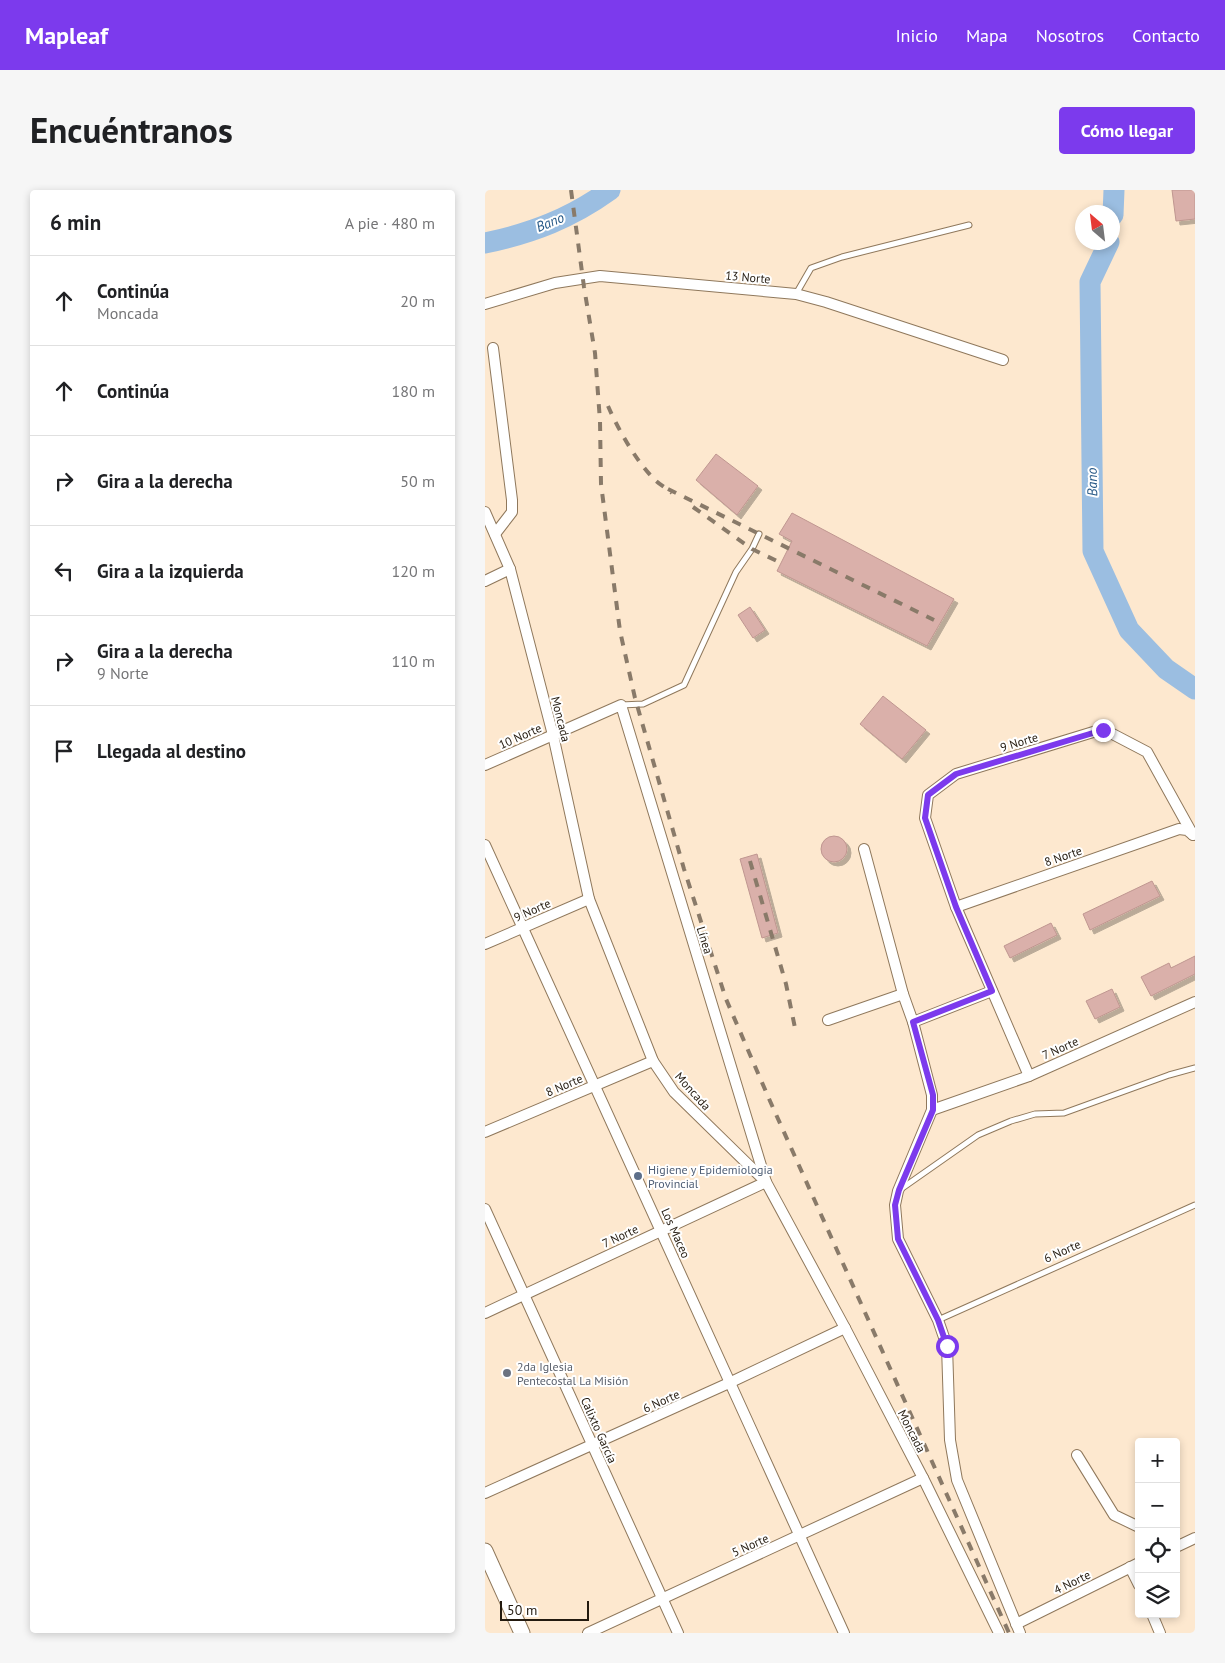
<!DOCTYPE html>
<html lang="es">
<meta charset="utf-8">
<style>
:root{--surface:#fff;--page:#f6f6f6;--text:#202124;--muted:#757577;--line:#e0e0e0;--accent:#7c3aed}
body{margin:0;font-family:"PT Sans",sans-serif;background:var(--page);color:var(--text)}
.controls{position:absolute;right:15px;bottom:15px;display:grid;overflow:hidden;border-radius:5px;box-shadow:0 2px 8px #0003}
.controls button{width:45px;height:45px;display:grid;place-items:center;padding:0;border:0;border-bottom:1px solid var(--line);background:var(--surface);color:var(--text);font:25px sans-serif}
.compass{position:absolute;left:590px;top:15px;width:45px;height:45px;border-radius:50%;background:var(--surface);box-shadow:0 2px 8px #0003;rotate:332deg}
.scale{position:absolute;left:15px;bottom:12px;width:89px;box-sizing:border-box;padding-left:5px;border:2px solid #231a0f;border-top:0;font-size:14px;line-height:18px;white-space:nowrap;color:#231a0f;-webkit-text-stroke:4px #fff;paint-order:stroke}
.stop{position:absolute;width:15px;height:15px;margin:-11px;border:4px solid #7c3aed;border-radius:50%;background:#fff}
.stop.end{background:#7c3aed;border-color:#fff;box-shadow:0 1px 5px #0008}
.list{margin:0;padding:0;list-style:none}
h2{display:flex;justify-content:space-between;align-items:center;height:65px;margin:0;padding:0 20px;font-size:21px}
h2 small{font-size:16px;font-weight:400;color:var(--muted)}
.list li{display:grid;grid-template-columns:32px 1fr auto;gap:15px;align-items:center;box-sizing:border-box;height:90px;padding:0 20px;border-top:1px solid var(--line)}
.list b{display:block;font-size:19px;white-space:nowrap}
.list p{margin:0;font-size:16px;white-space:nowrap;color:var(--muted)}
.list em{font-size:16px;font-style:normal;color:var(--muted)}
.icon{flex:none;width:28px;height:28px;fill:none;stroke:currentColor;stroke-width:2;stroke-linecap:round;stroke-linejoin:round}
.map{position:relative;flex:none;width:710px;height:1443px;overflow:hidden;border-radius:5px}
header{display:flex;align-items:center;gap:30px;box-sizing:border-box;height:70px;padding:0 25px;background:var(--accent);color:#fff}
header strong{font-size:24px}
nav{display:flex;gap:28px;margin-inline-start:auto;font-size:18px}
.intro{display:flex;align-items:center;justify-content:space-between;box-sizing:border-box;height:120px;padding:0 30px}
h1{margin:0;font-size:35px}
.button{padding:12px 22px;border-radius:5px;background:var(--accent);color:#fff;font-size:18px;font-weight:700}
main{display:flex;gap:30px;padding:0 30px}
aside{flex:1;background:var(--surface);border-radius:5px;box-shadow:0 2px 8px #0003}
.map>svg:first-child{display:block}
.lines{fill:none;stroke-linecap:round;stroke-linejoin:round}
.river{stroke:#9bbee1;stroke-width:21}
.building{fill:#dab0aa;stroke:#bf9690;filter:url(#shadow)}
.lane-casing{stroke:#8f785c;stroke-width:7}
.street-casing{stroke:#8f785c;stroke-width:12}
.secondary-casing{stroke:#8f785c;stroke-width:17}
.lane{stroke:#fff;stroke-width:5}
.street{stroke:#fff;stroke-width:10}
.secondary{stroke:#fff;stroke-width:15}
.rail{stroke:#897a69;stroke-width:4;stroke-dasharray:9 9;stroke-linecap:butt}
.route{stroke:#7c3aed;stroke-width:6}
.service-dot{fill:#5c6f8a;stroke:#fff;stroke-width:2}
.worship-dot{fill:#6b7280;stroke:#fff;stroke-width:2}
.labels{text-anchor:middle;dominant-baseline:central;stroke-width:4;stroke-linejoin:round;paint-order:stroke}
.street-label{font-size:12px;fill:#231a0f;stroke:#fff}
.service-label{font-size:12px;fill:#4e5e75;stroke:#fff;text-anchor:start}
.worship-label{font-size:12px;fill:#5b616d;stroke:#fff;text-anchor:start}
.water-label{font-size:14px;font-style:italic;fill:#265886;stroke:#fff}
</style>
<header>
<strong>Mapleaf</strong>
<nav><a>Inicio</a><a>Mapa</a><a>Nosotros</a><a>Contacto</a></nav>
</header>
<div class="intro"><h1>Encuéntranos</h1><a class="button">Cómo llegar</a></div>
<main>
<aside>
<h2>6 min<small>A pie · 480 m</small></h2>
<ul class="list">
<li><svg class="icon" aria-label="ahead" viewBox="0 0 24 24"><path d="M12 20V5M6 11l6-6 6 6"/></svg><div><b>Continúa</b><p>Moncada</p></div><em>20 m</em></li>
<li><svg class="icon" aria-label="ahead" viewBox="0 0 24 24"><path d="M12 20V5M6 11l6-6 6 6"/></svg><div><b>Continúa</b></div><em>180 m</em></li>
<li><svg class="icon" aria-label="right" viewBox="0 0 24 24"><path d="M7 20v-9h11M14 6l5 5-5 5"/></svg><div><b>Gira a la derecha</b></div><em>50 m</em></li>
<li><svg class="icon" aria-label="left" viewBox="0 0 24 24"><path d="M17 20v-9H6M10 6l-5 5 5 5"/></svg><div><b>Gira a la izquierda</b></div><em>120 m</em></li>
<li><svg class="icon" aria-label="right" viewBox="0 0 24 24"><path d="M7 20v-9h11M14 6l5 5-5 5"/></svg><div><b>Gira a la derecha</b><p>9 Norte</p></div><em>110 m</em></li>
<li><svg class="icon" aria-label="arrive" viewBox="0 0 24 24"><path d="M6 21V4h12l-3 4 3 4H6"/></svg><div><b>Llegada al destino</b></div></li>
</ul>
</aside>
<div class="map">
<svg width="710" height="1443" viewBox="0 0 710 1443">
<defs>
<filter id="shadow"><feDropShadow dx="4" dy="4" stdDeviation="0" flood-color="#0004"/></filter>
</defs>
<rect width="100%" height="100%" fill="#fde8cf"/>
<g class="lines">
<g class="river">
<path d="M628,25L629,0"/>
<path d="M624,52L605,92L608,361L644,440L681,479L710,499"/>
<path d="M0,53C48,43 86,28 125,0"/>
</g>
</g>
<g class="building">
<path d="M687,0H710V29L691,31Z"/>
<path d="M231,264L273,296L252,325L211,290Z"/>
<path d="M307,323L469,409L442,456L292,381L307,351L294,344Z"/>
<path d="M265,417L280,440L268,448L253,425Z"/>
<path d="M398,506L441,540L417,569L375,534Z"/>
<circle cx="349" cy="659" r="13"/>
<path d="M272,664L293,743L277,748L255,669Z"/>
<path d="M667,691L675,706L605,740L598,724Z"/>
<path d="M566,733L572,745L525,768L519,756Z"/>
<path d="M710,766V784L666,806L656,787L684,773L686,778Z"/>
<path d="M627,799L635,817L610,829L601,811Z"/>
</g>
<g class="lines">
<defs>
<g id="lane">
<path d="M311,104L326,78L357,67L484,35"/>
<path d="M136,515L158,514L199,495L251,382L267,359L274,344"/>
<path d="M416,999L493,945L526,931L550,924L579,923L684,885L710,878"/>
<path d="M453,1130L710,1015"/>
</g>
<g id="street">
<path d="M0,114L70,93L115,86L311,104L341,112L518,170"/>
<path d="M8,158L27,310V322L10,344"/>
<path d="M0,322L25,379L68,545L104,709L168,871L189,902L281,992L360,1138L438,1288L514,1443"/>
<path d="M0,391L25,379"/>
<path d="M0,575L136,515L281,992L0,1123"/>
<path d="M0,655L359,1443"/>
<path d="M379,659L418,804L428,832L447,905V920L413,1001L410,1015L413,1049L453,1130L462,1156L465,1250L472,1290L535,1443"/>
<path d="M471,717L694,639L702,640L708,645"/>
<path d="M0,754L104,709"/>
<path d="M343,830L418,804"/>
<path d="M428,832L507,801"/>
<path d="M544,886L471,717L440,628L443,605L471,584L618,539L662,562L708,645"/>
<path d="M447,920L544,886L710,812"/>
<path d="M0,942L168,871"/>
<path d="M0,1019L193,1443"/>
<path d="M592,1265L629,1325L654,1337"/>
<path d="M0,1303L244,1193L360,1138"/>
<path d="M691,1357L710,1348"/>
<path d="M645,1377L654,1395"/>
<path d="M667,1424L675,1443"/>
<path d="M531,1434L654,1373"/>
<path d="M103,1443L438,1288"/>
</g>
<path id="secondary" d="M0,1361L37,1443"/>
</defs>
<use href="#lane" class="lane-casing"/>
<use href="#street" class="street-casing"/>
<use href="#secondary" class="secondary-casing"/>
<use href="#lane" class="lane"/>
<use href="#street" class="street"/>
<use href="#secondary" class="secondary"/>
<g class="rail">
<path d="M86,0L99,97L110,163L115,231L116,294L135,441L150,508L199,679L241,809L285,911L524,1443"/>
<path d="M123,216C133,239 151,271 169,289C174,294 181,298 187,303"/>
<path d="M183,299L449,430"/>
<path d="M208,317L267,359L296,373"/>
<path d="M265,671L301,794L310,838"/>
</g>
</g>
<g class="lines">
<path class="route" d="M462,1156L453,1130L413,1049L410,1015L414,1000L448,920V905L428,832L507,801L471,717L440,628L443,605L471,584L618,540"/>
</g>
<circle class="service-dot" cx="153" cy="986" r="5"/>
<circle class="worship-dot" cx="22" cy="1183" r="5"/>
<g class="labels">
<g class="street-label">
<text transform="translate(263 87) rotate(5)">13 Norte</text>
<text transform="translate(76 529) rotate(76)">Moncada</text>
<text transform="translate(35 546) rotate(-24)">10 Norte</text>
<text transform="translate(534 552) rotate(-17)">9 Norte</text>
<text transform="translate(578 666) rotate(-19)">8 Norte</text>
<text transform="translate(47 720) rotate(-24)">9 Norte</text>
<text transform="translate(220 750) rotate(73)">Línea</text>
<text transform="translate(575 858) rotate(-24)">7 Norte</text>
<text transform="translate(79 895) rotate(-23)">8 Norte</text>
<text transform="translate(208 901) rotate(48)">Moncada</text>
<text transform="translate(191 1043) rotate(66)">Los Maceo</text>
<text transform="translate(135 1046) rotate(-25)">7 Norte</text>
<text transform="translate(577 1061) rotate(-24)">6 Norte</text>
<text transform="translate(176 1211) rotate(-24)">6 Norte</text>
<text transform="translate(114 1240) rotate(66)">Calixto García</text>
<text transform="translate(427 1241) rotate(63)">Moncada</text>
<text transform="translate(265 1355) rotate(-24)">5 Norte</text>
<text transform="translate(587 1392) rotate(-26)">4 Norte</text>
</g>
<g class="service-label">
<text x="163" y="979">Higiene y Epidemiologia<tspan x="163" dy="14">Provincial</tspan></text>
</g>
<g class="worship-label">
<text x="32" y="1176">2da Iglesia<tspan x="32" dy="14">Pentecostal La Misión</tspan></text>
</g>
<g class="water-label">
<text transform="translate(65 32) rotate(-22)">Bano</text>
<text transform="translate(607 292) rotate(-91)">Bano</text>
</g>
</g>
</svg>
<div class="controls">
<button>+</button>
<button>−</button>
<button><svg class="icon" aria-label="locate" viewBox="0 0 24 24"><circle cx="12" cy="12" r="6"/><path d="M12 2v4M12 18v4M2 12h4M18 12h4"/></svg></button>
<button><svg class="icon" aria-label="layers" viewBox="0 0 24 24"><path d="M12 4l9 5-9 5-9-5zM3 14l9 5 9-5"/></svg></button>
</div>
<svg class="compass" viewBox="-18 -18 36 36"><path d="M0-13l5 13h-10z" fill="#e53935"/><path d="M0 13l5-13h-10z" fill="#757577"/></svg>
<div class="scale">50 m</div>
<div class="stop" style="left:462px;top:1156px"></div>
<div class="stop end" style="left:618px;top:540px"></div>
</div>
</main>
